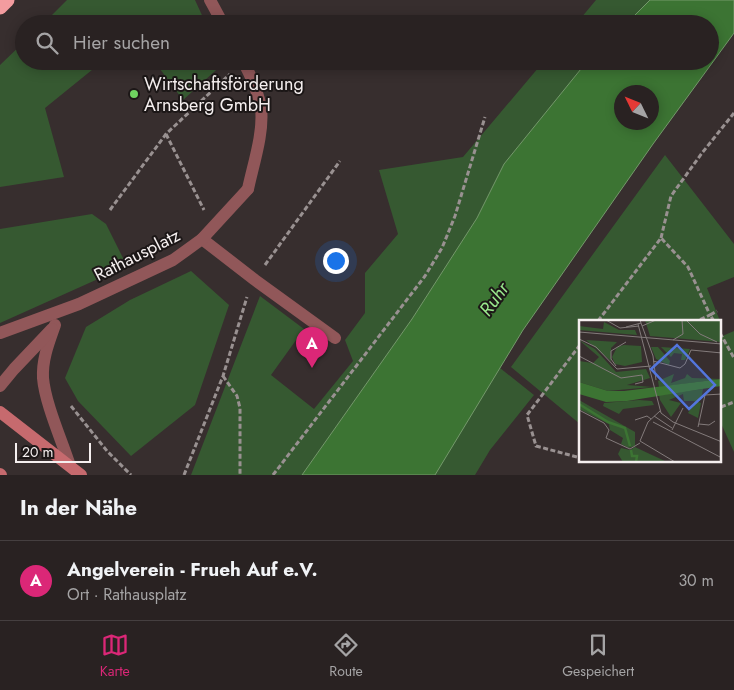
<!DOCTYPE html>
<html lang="de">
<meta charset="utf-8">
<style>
:root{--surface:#292222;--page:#312a2a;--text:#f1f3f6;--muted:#a5a4a5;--line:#453f40;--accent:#db2777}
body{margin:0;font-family:Jost,sans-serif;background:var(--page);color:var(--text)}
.compass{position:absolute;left:614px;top:85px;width:45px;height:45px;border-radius:50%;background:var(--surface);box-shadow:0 2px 12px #0003;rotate:313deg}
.scale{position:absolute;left:15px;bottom:12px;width:76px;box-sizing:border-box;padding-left:5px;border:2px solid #f5efef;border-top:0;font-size:14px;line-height:18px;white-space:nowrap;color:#f5efef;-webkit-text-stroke:4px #1c1717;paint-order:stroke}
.you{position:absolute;left:335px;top:260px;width:18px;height:18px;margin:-12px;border:4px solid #fff;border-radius:50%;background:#1a73e8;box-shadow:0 0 0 8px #1a73e833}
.badge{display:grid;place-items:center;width:32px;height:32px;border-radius:50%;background:var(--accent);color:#fff;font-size:16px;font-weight:700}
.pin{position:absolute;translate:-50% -41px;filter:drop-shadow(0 1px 2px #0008)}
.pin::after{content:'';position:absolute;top:26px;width:18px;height:15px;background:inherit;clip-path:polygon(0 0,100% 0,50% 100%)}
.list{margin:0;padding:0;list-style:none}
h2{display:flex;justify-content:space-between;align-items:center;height:65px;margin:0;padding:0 20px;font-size:21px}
h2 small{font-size:16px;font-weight:400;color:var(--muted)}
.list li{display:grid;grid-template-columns:32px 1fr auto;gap:15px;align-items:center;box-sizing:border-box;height:80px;padding:0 20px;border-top:1px solid var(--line)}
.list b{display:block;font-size:19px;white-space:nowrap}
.list p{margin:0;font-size:16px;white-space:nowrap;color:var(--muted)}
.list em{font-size:16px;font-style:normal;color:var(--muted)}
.icon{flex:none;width:28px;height:28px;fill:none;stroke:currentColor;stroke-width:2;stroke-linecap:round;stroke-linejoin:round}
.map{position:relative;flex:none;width:734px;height:475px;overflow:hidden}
.search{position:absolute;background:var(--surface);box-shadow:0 2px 12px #0003;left:15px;right:15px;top:15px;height:55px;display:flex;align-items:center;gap:12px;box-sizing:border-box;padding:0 18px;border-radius:28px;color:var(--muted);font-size:19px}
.sheet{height:145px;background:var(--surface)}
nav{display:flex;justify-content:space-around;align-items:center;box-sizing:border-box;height:70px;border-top:1px solid var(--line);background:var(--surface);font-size:14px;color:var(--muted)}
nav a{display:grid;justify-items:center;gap:2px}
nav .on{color:var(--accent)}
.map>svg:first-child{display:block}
.green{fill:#365931}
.water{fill:#3c7433;stroke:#74996b;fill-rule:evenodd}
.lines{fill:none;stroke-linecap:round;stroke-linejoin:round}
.path{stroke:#999191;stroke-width:3;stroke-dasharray:5 2.5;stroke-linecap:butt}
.lane{stroke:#915759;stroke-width:12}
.street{stroke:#915759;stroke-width:12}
.secondary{stroke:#c66a6e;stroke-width:12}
.highway{stroke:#f39c9f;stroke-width:15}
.poi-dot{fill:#6fd360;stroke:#1c1717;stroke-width:2}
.labels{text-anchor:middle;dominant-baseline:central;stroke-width:4;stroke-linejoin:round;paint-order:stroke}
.poi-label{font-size:18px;fill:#f5efef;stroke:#1c1717;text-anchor:start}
.street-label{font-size:18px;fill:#f5efef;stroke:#1c1717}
.water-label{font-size:19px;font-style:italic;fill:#9ae88d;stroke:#1c1717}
.inset-river{fill:none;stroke:#3c7433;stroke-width:2.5}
.inset-road{fill:none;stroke:#837b7b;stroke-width:1}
.view{fill:#5376de;fill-opacity:0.15;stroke:#5376de;stroke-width:2.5}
.inset-edge{fill:none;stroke:#f5efef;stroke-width:2.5}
</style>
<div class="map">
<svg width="734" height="475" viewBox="0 0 734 475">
<rect width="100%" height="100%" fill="#372e2e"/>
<g class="green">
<path d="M67,0H195L206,24H43Z"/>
<path d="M596,0H650L626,24H576Z"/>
<path d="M24,42V61H103L45,108L64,177L0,187V65Z"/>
<path d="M154,61H224L225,62L183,100Z"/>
<path d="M544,61H588L504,164L477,218L412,319L302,475H191L260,296L304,329L271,375L314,409L353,361L345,340L365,313V273L398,234L379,170L463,157Z"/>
<path d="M665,155L734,244V277L707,288L720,321H580V424L511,367Z"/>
<path d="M92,214L106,224L127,266L0,323V229Z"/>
<path d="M191,271L229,305L195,405L131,456L78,401L65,378L86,327L130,300Z"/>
<path d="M734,331V452L720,421V337Z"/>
<path d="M500,368L534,395L490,450L475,475H433Z"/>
</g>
<path class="water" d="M650,0H734V33L653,144L523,330L435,475H302L412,319L477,218L504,164L585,64L588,61H710V24H626ZM622,92H652V122H622Z"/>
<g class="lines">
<g class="path">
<path d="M166,134L204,210"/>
<path d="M110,210L166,134L230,74"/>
<path d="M661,238L671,196L702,153L734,113"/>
<path d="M265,265L340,161"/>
<path d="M598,321L661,238L688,267L710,315L697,321"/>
<path d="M714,321L710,315L717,311"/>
<path d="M720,333L734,358"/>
<path d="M580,345L527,415L536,446L577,457L580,454"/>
<path d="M223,376L237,396L240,408V475"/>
<path d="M71,406L107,451L131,475"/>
<path d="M721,407L734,402"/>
<path d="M184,475L223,376L247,297"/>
<path d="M273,475L425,276L442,248L455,216L485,117"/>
</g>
<g class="lane">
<path d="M210,0L223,24"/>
<path d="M243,61C251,76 258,91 261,108C264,133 253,165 248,189"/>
<path d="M202,239L255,280L335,338"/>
</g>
<g class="street">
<path d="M55,325C49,342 42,359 43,378C45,403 62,441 70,466"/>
<path d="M0,333L79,304L173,260L202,239L248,189"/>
<path d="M0,386L14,369L52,329"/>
</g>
<g class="secondary">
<path d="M0,412L81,475"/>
<path d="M0,474L1,475"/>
</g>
<path class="highway" d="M0,7L7,0"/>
</g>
<circle class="poi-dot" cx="134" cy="94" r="5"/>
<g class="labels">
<g class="poi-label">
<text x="144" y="84">Wirtschaftsförderung<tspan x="144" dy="21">Arnsberg GmbH</tspan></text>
</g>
<g class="street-label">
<text transform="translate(137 255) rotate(-27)">Rathausplatz</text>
</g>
<g class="water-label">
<text transform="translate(494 299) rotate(-54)">Ruhr</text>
</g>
</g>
<g transform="translate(579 320)">
<rect width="142" height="142" fill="#372e2e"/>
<path d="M66,0H142V22L71,16ZM25,2L40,10H56L58,15L0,10V6L24,9ZM0,20L16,29L37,52L67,49L71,58L48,65L73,67L29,71L0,62V41L14,43L20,37ZM7,20L38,22L32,28V41ZM45,25L62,26L63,42L46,46L36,44L33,37L38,27ZM72,27H79L91,41L90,45L77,39ZM82,27L111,29L106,40H102L103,34L95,33L92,37ZM95,54L92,63L106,58L108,54L113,58L142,59L80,67L79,61ZM124,69L122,80L117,81L122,83L119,98L109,93L116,81H105L104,74L90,80L102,83L92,97L81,80L80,75ZM0,80L56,112V126L50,128L42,124L44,118L31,110L30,104L0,89ZM60,80L73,81L75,85L44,89L40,94L24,86L25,83ZM56,127L58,128L88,142H44L39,134L42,128L51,130Z" fill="#365931"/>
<path d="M142,59V66L48,81L27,82L0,74V62L29,71H45Z" fill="#3c7433"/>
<path class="inset-river" d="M0,84L29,102L46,108L51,126M52,130L53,136H58L57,142"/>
<path class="inset-road" d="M27,0L41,8L60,6M107,0L121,14L138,22M62,3L74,36L77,60M59,4L82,93M63,6L77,0M47,7L62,3L61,0M0,12L143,24M0,19L17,27L38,49L72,46M94,20L104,14L103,0M0,36L42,58L63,55L64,62L56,64M74,41L101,48L106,44L112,30L143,33M37,46L32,39V31L47,22M0,90L25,103L30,110L27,118L51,129L61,123M81,91L69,102L61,121L96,142M82,93L94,102L143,122M75,96L93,108M56,100L68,96L72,99M74,102L143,138M120,104L130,105L136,101M119,107L126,75L143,74M93,110L104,88"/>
<path class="view" d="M98,25L136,65L110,89L72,49Z"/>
<rect width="142" height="142" class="inset-edge"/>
</g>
</svg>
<svg class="compass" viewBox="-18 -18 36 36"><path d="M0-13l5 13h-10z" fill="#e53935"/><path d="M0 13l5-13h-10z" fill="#a5a4a5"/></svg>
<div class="scale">20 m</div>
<div class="you"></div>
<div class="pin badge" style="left:312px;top:368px">A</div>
<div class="search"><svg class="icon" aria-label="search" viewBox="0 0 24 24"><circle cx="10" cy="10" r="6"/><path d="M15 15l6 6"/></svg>Hier suchen</div>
</div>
<section class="sheet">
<h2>In der Nähe<small></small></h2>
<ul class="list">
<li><span class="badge">A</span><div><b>Angelverein - Frueh Auf e.V.</b><p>Ort · Rathausplatz</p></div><em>30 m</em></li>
</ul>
</section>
<nav>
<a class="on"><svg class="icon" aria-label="map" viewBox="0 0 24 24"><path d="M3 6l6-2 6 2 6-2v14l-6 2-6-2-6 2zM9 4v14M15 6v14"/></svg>Karte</a>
<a><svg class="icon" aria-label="directions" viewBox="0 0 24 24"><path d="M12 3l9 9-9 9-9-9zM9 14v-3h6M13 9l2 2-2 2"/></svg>Route</a>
<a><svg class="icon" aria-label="saved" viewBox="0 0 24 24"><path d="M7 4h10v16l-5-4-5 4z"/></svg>Gespeichert</a>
</nav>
